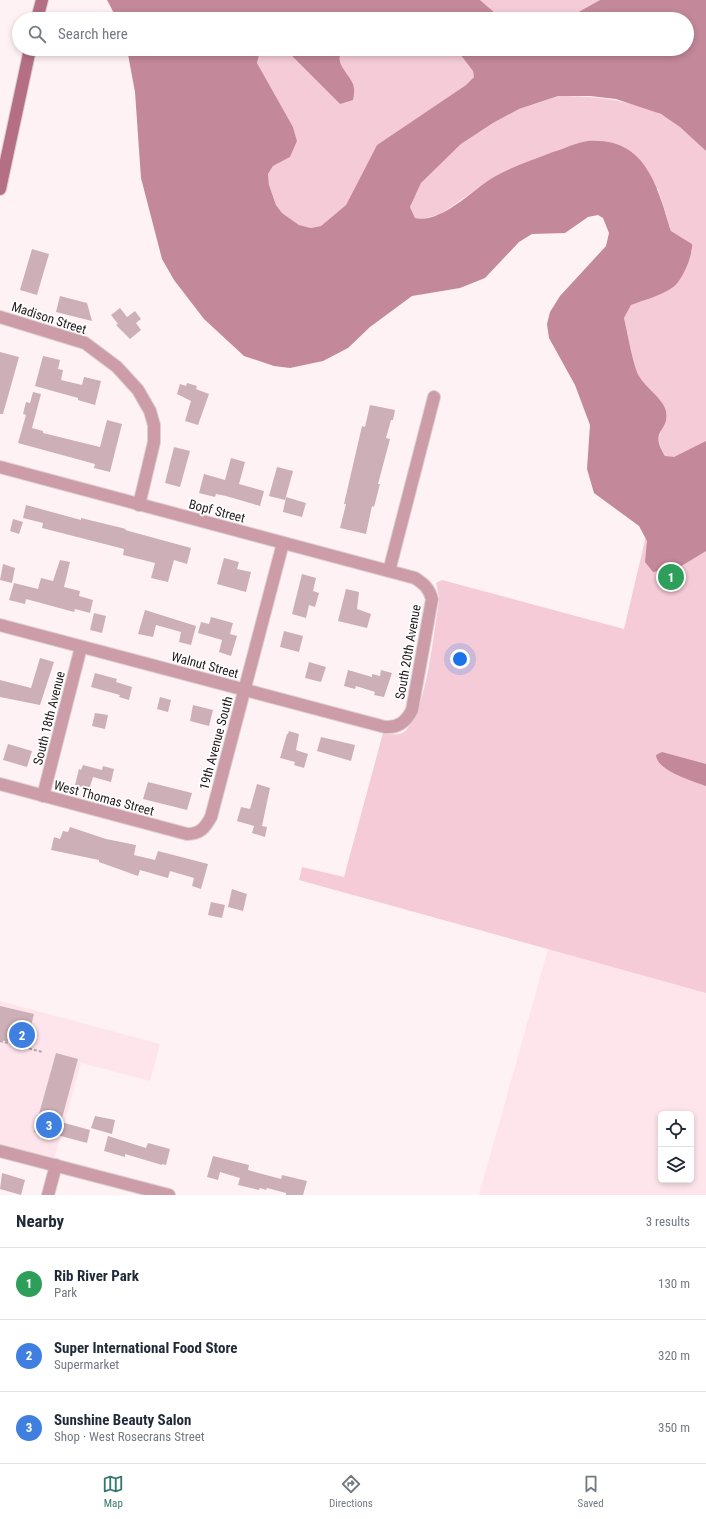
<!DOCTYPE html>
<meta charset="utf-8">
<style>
:root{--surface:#fff;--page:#f2f2f3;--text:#1f2937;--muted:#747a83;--line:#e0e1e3;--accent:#33786c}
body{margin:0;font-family:"Roboto Condensed",sans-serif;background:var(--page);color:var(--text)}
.controls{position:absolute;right:12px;bottom:12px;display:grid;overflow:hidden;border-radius:6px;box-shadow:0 2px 6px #0003}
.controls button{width:36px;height:36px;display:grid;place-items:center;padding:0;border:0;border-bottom:1px solid var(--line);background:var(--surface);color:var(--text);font:20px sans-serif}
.you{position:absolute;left:460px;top:659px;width:14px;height:14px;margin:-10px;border:3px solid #fff;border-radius:50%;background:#1a73e8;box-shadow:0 0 0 6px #1a73e833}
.badge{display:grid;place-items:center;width:26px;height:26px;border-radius:50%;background:var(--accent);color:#fff;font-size:13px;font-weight:700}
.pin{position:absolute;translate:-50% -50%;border:2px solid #fff;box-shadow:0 1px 4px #0006}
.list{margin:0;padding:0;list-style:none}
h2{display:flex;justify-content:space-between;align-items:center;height:52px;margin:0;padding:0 16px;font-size:17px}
h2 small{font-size:13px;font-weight:400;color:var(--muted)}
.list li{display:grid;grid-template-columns:26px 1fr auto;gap:12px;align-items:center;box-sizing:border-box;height:72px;padding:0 16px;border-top:1px solid var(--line)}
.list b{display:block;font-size:15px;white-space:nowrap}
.list p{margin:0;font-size:13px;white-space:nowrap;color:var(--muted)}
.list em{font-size:13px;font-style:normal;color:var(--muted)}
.icon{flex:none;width:22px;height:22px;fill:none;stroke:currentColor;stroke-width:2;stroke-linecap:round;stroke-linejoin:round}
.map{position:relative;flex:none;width:706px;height:1195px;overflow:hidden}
.search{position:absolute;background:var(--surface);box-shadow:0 2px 6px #0003;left:12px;right:12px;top:12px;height:44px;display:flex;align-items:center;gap:10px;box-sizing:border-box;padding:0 14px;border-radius:22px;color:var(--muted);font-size:15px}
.sheet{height:268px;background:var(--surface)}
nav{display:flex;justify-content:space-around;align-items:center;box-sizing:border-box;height:56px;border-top:1px solid var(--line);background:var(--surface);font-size:11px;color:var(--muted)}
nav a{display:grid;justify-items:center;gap:2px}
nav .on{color:var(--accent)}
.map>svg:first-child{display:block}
.built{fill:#fee5eb;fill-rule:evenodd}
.green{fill:#f5cbd7}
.water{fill:#c38899}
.building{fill:#cdafb7}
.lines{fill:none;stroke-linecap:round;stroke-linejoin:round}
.minor-casing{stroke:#dccfd2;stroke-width:14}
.secondary-casing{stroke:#dccfd2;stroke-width:14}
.path{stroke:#b3a7aa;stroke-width:2;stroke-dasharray:3 2;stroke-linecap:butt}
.minor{stroke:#cd9ca9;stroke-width:12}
.secondary{stroke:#b56f85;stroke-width:12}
.labels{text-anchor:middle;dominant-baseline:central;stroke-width:3.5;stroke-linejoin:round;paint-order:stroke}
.street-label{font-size:13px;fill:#23191c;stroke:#fff}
</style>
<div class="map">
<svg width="706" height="1195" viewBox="0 0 706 1195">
<rect width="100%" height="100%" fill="#fff2f5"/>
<g class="built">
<path d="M548,949L706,993V1195H479ZM661,1114H691V1180H661Z"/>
<path d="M0,1001L160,1044L150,1081L81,1063L54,1160L0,1146Z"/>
</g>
<g class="green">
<path d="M480,0H600L566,19H502Z"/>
<path d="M267,49H285L340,104L353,84C346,74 334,62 343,49H456L473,71L474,77L466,85L377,145L346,205L321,226L311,228L299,225L282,213L276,205L269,185L268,174L273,166L290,157L297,141L293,127L257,63L259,55Z"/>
<path d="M558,96C594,96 627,99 660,114C678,122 692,138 706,151V993L299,880L302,867L344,877L383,733C389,734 398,736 404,732C426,714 433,637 438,608L439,597L436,583L442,580L624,629L665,456C649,428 670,433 666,411C664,399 642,385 637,372C631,355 628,335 624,318L631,305L673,288L692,251V244L671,231L658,189L491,179L441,214L422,219L415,218L410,207L421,183L461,144L493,123L519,109Z"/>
</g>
<g class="water">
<path d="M107,0H480L502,19H117Z"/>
<path d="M600,0H706V151L680,127L661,114L616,99L590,96H558L519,109L493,123L461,144L421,183L410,207L415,218C439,224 470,193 489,180C508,168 532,160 553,152C564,149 577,142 588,141C646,137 657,186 671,231L692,244C693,255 682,282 672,288C660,296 644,300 631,305L624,318C628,335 631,355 637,372C642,385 664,399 666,411C670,433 648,428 665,456L674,457L706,441V551L678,568L653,572L645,562L647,541L639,526L594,493L587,469L590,425L575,385L549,338L547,324L550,312L560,296L606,246L609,233L603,218L598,215L588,217L565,233L532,234L519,242L485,278L460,288L412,296L370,327L348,348L323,361L290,368L274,366L244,356L204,319L174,280L162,259L141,178L135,92L127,49H267L259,55L257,63L293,127L297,141L290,157L273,166L268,174L269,185L276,205L282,213L299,225L311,228L321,226L346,205L377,145L466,85L474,77L473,71L456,49H687V19H566Z"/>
<path d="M285,49H343C333,63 348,72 353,84C355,89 354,95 353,100L340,104Z"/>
<path d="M662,752L706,764V786C693,781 657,771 656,755Z"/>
</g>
<g class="building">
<path d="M32,249L49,254L37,295L20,290Z"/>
<path d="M60,296L87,303L92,321L56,312Z"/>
<path d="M120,308L127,317L135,311L141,319L136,323L141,330L130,339L116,325L118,324L111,315Z"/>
<path d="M0,352L19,357L3,414H0Z"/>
<path d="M43,356L60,360L58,369L63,370L61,380L82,385L84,377L101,381L95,405L78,400V398L35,386Z"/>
<path d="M187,383L197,386L196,389L209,394L198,425L185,421L191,401L177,394L180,384L186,386Z"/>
<path d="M33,392L41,394L32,428L43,431V433L100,447L107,420L122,424L110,472L94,468L95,464L18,443L26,415L23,414L26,402L30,403Z"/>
<path d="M370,405L395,410L393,420H391L386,438L390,439L378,484H380L374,507L372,506L366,534L340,528L346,504H344L362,426L365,427Z"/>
<path d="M174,447L190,451L180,487L165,483Z"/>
<path d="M231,458L245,462L239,484L264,491L260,506L226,496L216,494L215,497L199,493L204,474L225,480Z"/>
<path d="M277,467L293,471L285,500L269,496Z"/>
<path d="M286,497L306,503L302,517L283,512Z"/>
<path d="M26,505L81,520V518L126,529L125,530L191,548L187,564L174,560L168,582L151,578L155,563L123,555L124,549L42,528L43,523L23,518Z"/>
<path d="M13,519L23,522L19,534L10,531Z"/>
<path d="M224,558L239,562L237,569L251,572L246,592L217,584Z"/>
<path d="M60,560L70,562L64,587L80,591L79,596L93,600L90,613L75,609L74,612L26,599L25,604L9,600L14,583L38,589L41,578L53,581Z"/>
<path d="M3,564L15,568L12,583L0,580Z"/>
<path d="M302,574L316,578L313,591L319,593L315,607L309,605L306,618L292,614Z"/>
<path d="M346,589L359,592L357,609L371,614L367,628L338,621Z"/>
<path d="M145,610L196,626L191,645L179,642L181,632L156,625L153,637L138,634Z"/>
<path d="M94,613L106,616L102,633L90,630Z"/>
<path d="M211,617L233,623L230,634L237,636L231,656L219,652L222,640L198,633L201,622L209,624Z"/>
<path d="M284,631L303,636L299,652L280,647Z"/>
<path d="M40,658L54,662L40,705L0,697V680L31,688Z"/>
<path d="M309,662L326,667L321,682L305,678Z"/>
<path d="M348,670L372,677V674L380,676L381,670L392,673L384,697L374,695L375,692L356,686L355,689L344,686Z"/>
<path d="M95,673L117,679L116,682L132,687L129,700L119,697L120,695L91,687Z"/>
<path d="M160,697L171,700L168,712L157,709Z"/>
<path d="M193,705L213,710L209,726L190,721Z"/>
<path d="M95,713L108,715L105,729L92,726Z"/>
<path d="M289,731L299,734L296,750L308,754L304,768L294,765L295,762L280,758L287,734H288Z"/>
<path d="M321,737L355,745L351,761L317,751Z"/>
<path d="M8,744L32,751L27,767L3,760Z"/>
<path d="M83,765L102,770L103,766L114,769L111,782L93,777L89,790L75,785L79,769L81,770Z"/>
<path d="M148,782L192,793L187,810L143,799Z"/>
<path d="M257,784L270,788L262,826L267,827L265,837L252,833L254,826L237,821L241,807L250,809Z"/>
<path d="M70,827L106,839L136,845L134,855L155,860L158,851L208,864L201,889L192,886L194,878L170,871L168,878L140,870L138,876L99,862V860L51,850L54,837L60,839L63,831L68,832Z"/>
<path d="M232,889L247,894L243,911L228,907Z"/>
<path d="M211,902L225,905L222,918L208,915Z"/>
<path d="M0,1006L34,1014L26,1046L0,1040Z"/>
<path d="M56,1053L78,1059L61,1122L90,1130L87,1143L57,1135V1138L34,1132Z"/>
<path d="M95,1116L115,1120L112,1134L91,1128Z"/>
<path d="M108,1136L146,1148L148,1143L170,1149L166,1165L162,1164V1165L125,1154V1157L104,1151Z"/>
<path d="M213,1156L249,1165L248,1170L281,1179L282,1175L307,1181L303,1195H286V1193L267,1188L266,1190L260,1188L259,1190L238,1185L240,1178L220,1172L218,1180L207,1177Z"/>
<path d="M2,1173L25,1180L21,1195L0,1189Z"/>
</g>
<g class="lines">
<defs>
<g id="minor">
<path d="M0,317L85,343L117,367L138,390L150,411L154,425V442L139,505"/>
<path d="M0,467L415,578C424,584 429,588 432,599L412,710C406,722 398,728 385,727L0,625"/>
<path d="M389,571L434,397"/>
<path d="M0,784L187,834C200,834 205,828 211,817L283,543"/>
<path d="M43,796L81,647"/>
<path d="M0,1151L169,1195"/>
<path d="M48,1195L56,1165"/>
</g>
<g id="secondary">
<path d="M37,19L42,0"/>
<path d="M0,189L30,49"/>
</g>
</defs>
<use href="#minor" class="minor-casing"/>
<use href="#secondary" class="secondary-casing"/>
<path class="path" d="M0,1041L43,1052"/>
<use href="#minor" class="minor"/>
<use href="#secondary" class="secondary"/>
</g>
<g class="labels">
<g class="street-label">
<text transform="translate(49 318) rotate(18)">Madison Street</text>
<text transform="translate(217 511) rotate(15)">Bopf Street</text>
<text transform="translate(408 652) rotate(-80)">South 20th Avenue</text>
<text transform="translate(205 665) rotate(15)">Walnut Street</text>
<text transform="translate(49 718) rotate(-76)">South 18th Avenue</text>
<text transform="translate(216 743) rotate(-75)">19th Avenue South</text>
<text transform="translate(104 798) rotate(15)">West Thomas Street</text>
</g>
</g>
</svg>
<div class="controls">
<button><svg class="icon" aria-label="locate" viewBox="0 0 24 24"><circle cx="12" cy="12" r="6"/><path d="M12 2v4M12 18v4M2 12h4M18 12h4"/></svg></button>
<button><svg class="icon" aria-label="layers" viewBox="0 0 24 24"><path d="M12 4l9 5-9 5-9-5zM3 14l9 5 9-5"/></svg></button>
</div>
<div class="you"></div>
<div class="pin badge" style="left:671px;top:577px;background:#2e9e5b">1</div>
<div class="pin badge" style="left:22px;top:1035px;background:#3f7fe0">2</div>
<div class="pin badge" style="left:49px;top:1125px;background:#3f7fe0">3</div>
<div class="search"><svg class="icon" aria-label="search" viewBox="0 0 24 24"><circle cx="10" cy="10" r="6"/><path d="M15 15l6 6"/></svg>Search here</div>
</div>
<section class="sheet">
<h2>Nearby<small>3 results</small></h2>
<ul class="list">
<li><span class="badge" style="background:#2e9e5b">1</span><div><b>Rib River Park</b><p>Park</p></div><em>130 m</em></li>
<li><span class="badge" style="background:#3f7fe0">2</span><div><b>Super International Food Store</b><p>Supermarket</p></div><em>320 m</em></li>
<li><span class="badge" style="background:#3f7fe0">3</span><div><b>Sunshine Beauty Salon</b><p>Shop · West Rosecrans Street</p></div><em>350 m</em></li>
</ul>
</section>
<nav>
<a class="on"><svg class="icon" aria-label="map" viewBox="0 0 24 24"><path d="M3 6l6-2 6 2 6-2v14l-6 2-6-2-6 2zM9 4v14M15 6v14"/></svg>Map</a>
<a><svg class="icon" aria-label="directions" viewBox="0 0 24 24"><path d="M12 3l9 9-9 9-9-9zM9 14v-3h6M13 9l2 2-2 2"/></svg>Directions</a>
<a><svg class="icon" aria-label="saved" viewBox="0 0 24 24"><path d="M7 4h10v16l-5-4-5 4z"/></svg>Saved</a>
</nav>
